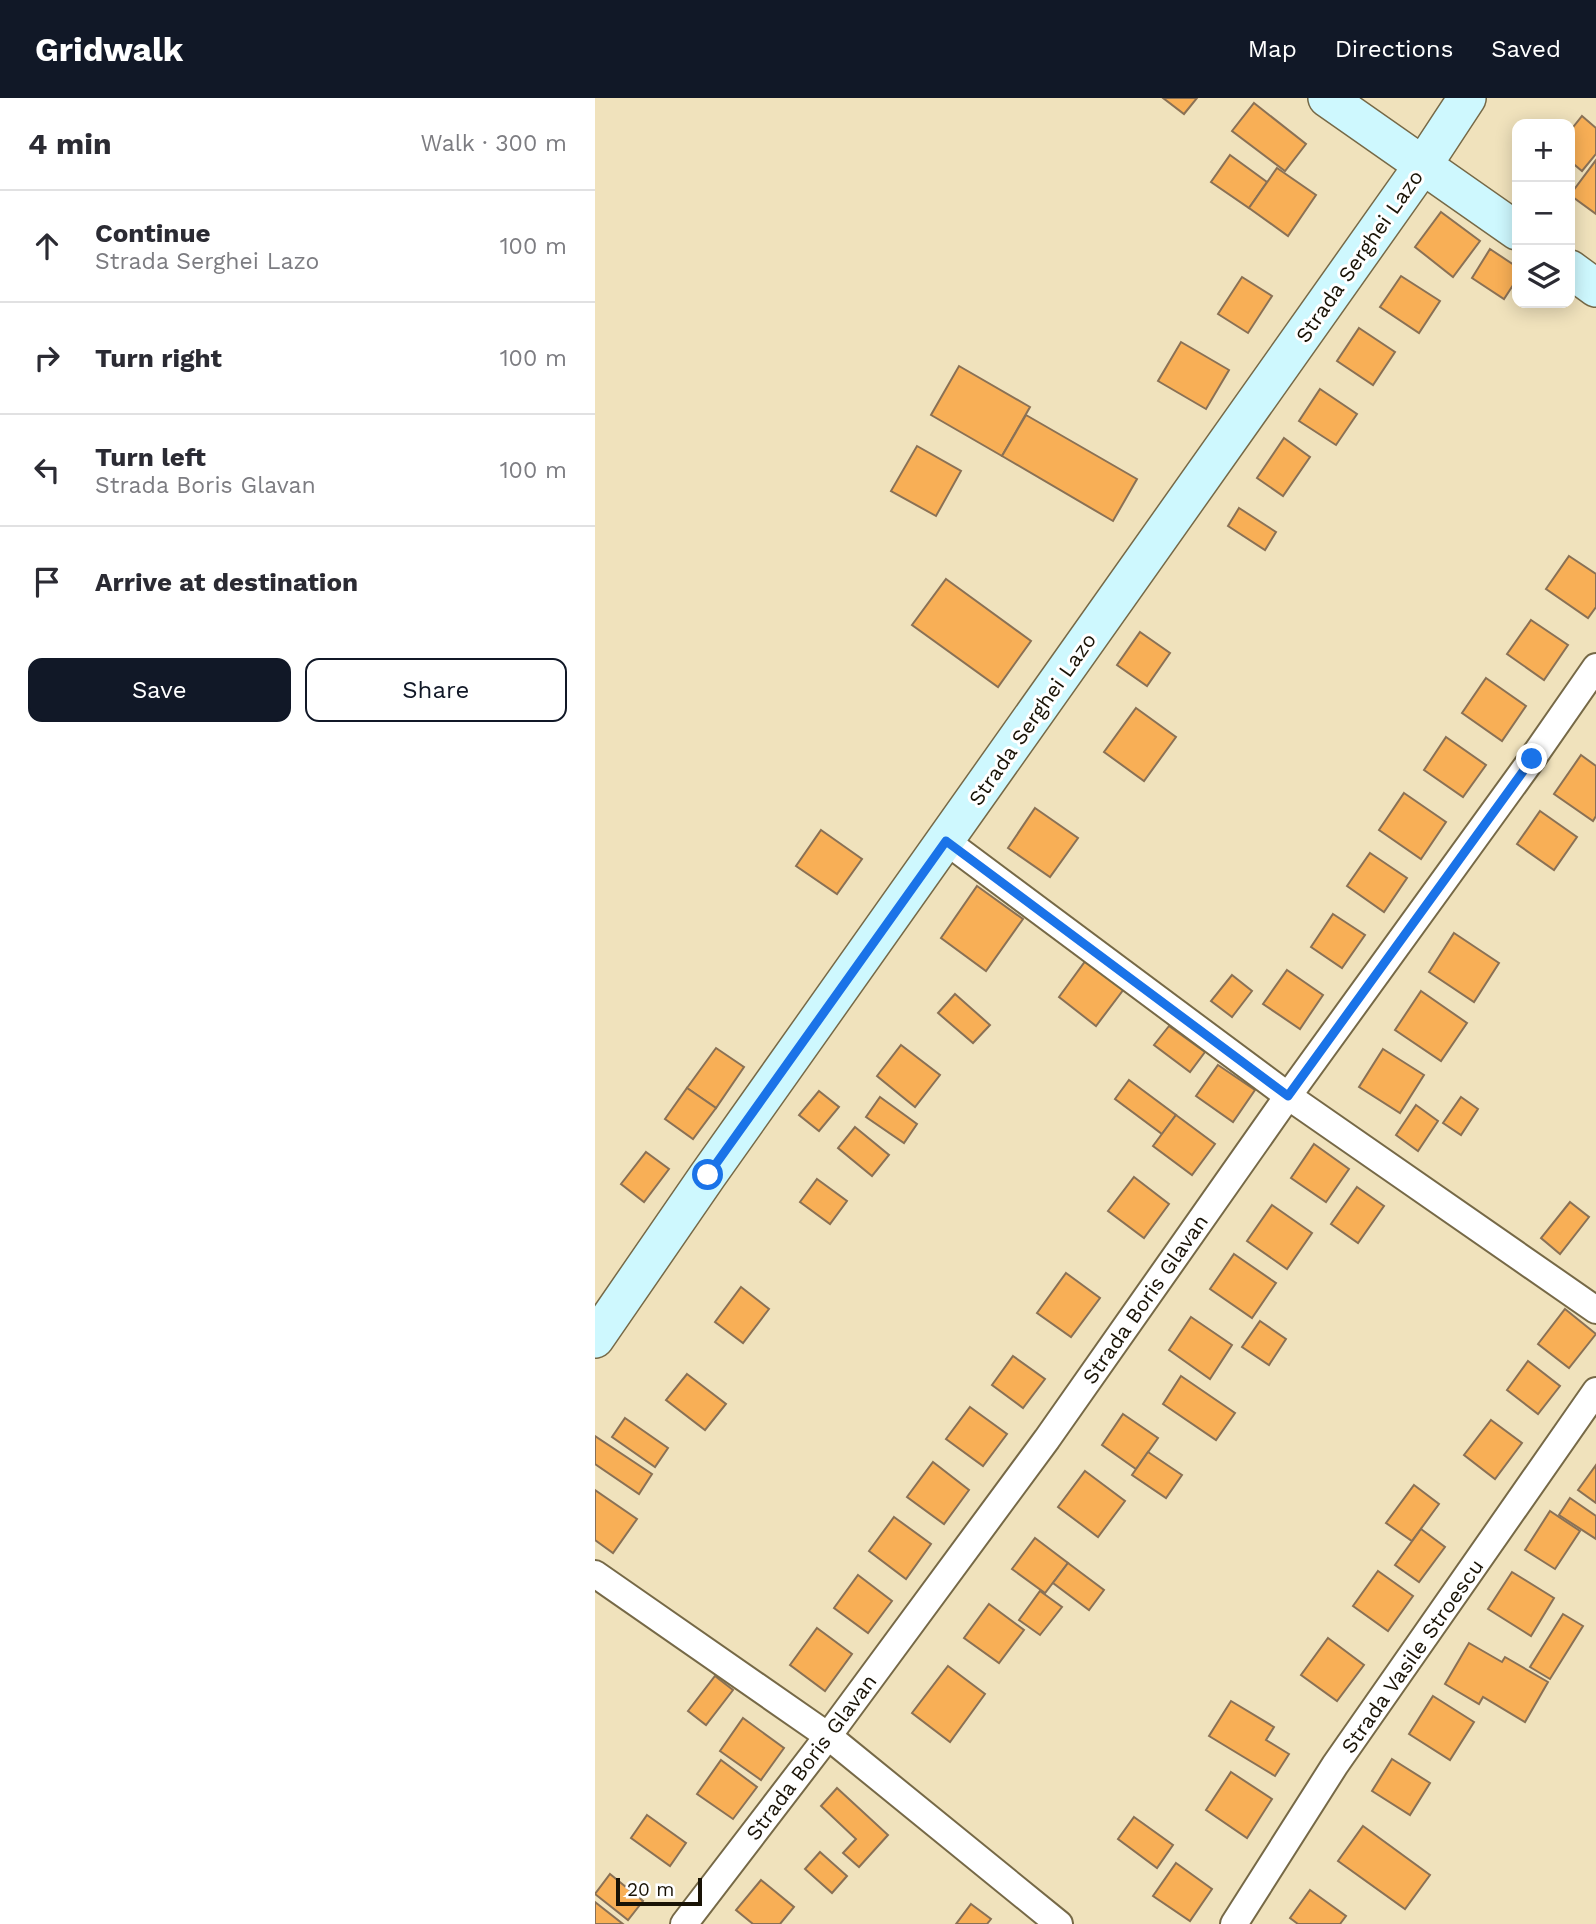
<!DOCTYPE html>
<meta charset="utf-8">
<style>
:root{--surface:#fff;--page:#f7f7f7;--text:#2b2b33;--muted:#7c7c81;--line:#e1e1e2;--accent:#111827}
body{margin:0;font-family:"Work Sans",sans-serif;background:var(--page);color:var(--text)}
.controls{position:absolute;right:21px;top:21px;display:grid;overflow:hidden;border-radius:14px;box-shadow:0 4px 18px #0003}
.controls button{width:63px;height:63px;display:grid;place-items:center;padding:0;border:0;border-bottom:2px solid var(--line);background:var(--surface);color:var(--text);font:35px sans-serif}
.scale{position:absolute;left:21px;bottom:18px;width:86px;box-sizing:border-box;padding-left:7px;border:4px solid #191306;border-top:0;font-size:19px;line-height:24px;white-space:nowrap;color:#191306;-webkit-text-stroke:5px #fff;paint-order:stroke}
.stop{position:absolute;width:21px;height:21px;margin:-16px;border:5px solid #1a73e8;border-radius:50%;background:#fff}
.stop.end{background:#1a73e8;border-color:#fff;box-shadow:0 2px 7px #0008}
.list{margin:0;padding:0;list-style:none}
h2{display:flex;justify-content:space-between;align-items:center;height:91px;margin:0;padding:0 28px;font-size:30px}
h2 small{font-size:23px;font-weight:400;color:var(--muted)}
.list li{display:grid;grid-template-columns:46px 1fr auto;gap:21px;align-items:center;box-sizing:border-box;height:112px;padding:0 28px;border-top:2px solid var(--line)}
.list b{display:block;font-size:26px;white-space:nowrap}
.list p{margin:0;font-size:23px;white-space:nowrap;color:var(--muted)}
.list em{font-size:23px;font-style:normal;color:var(--muted)}
.actions{display:flex;gap:14px;padding:21px 28px}
.actions a{flex:1;padding:16px 0;border:2px solid var(--accent);border-radius:14px;text-align:center;font-size:24px;color:var(--accent)}
.actions .main{background:var(--accent);color:#fff}
.icon{flex:none;width:38px;height:38px;fill:none;stroke:currentColor;stroke-width:2;stroke-linecap:round;stroke-linejoin:round}
.map{position:relative;flex:none;width:1001px;height:1826px;overflow:hidden}
header{display:flex;align-items:center;gap:42px;box-sizing:border-box;height:98px;padding:0 35px;background:var(--accent);color:#fff}
header strong{font-size:33px}
nav{display:flex;gap:38px;margin-inline-start:auto;font-size:24px}
main{display:flex}
aside{flex:1;background:var(--surface)}
.map>svg:first-child{display:block}
.building{fill:#f8af56;stroke:#8a7155;stroke-width:2}
.lines{fill:none;stroke-linecap:round;stroke-linejoin:round}
.street-casing{stroke:#766947;stroke-width:30}
.secondary-casing{stroke:#766947;stroke-width:40}
.street{stroke:#fff;stroke-width:26}
.secondary{stroke:#cef8fe;stroke-width:37}
.route{stroke:#1a73e8;stroke-width:9}
.labels{text-anchor:middle;dominant-baseline:central;stroke-width:6;stroke-linejoin:round;paint-order:stroke}
.street-label{font-size:21px;fill:#191306;stroke:#fff}
</style>
<header>
<strong>Gridwalk</strong>
<nav><a>Map</a><a>Directions</a><a>Saved</a></nav>
</header>
<main>
<aside>
<h2>4 min<small>Walk · 300 m</small></h2>
<ul class="list">
<li><svg class="icon" aria-label="ahead" viewBox="0 0 24 24"><path d="M12 20V5M6 11l6-6 6 6"/></svg><div><b>Continue</b><p>Strada Serghei Lazo</p></div><em>100 m</em></li>
<li><svg class="icon" aria-label="right" viewBox="0 0 24 24"><path d="M7 20v-9h11M14 6l5 5-5 5"/></svg><div><b>Turn right</b></div><em>100 m</em></li>
<li><svg class="icon" aria-label="left" viewBox="0 0 24 24"><path d="M17 20v-9H6M10 6l-5 5 5 5"/></svg><div><b>Turn left</b><p>Strada Boris Glavan</p></div><em>100 m</em></li>
<li><svg class="icon" aria-label="arrive" viewBox="0 0 24 24"><path d="M6 21V4h12l-3 4 3 4H6"/></svg><div><b>Arrive at destination</b></div></li>
</ul>
<div class="actions"><a class="main">Save</a><a>Share</a></div>
</aside>
<div class="map">
<svg width="1001" height="1826" viewBox="0 0 1001 1826">
<rect width="100%" height="100%" fill="#f0e2bc"/>
<g class="building">
<path d="M568,0H602L589,16Z"/>
<path d="M659,5L711,46L690,73L637,33Z"/>
<path d="M987,18L1001,30V56L987,73L975,63V33Z"/>
<path d="M635,57L672,84L654,110L616,84Z"/>
<path d="M1001,62V116L975,97Z"/>
<path d="M682,70L721,97L693,138L654,110Z"/>
<path d="M846,114L885,143L858,179L820,149Z"/>
<path d="M895,151L922,169V181L909,201L877,180Z"/>
<path d="M806,178L845,203L824,235L785,209Z"/>
<path d="M647,179L677,198L653,235L623,216Z"/>
<path d="M764,230L800,254L778,287L742,263Z"/>
<path d="M586,244L634,272L611,311L563,283Z"/>
<path d="M364,268L435,309L407,358L336,317Z"/>
<path d="M725,291L762,316L741,347L704,323Z"/>
<path d="M431,317L542,381L518,423L407,358Z"/>
<path d="M689,340L715,359L688,398L662,380Z"/>
<path d="M322,348L366,373L341,418L296,393Z"/>
<path d="M644,410L681,434L670,452L633,428Z"/>
<path d="M974,458L1001,476V509L993,520L951,491Z"/>
<path d="M351,481L436,543L403,589L317,527Z"/>
<path d="M936,522L973,547L949,582L912,556Z"/>
<path d="M545,534L575,555L552,588L522,567Z"/>
<path d="M891,580L931,608L907,643L867,615Z"/>
<path d="M541,610L581,639L549,683L509,654Z"/>
<path d="M851,639L891,667L868,699L829,672Z"/>
<path d="M986,657L1001,668V718L998,723L959,696Z"/>
<path d="M809,695L851,724L826,761L784,732Z"/>
<path d="M440,710L483,740L455,779L413,750Z"/>
<path d="M945,713L982,739L959,772L922,746Z"/>
<path d="M226,732L267,761L242,796L201,768Z"/>
<path d="M775,755L812,780L789,814L752,788Z"/>
<path d="M382,788L428,821L391,873L346,840Z"/>
<path d="M738,816L770,837L747,870L716,849Z"/>
<path d="M859,835L904,865L879,904L834,874Z"/>
<path d="M494,858L532,887L501,928L464,899Z"/>
<path d="M692,872L728,897L705,931L668,906Z"/>
<path d="M637,877L657,893L637,919L616,903Z"/>
<path d="M826,893L872,925L846,963L800,932Z"/>
<path d="M360,896L395,927L378,945L343,915Z"/>
<path d="M574,928L610,954L595,974L559,947Z"/>
<path d="M306,947L345,977L320,1009L282,978Z"/>
<path d="M121,950L149,969L121,1010L92,990Z"/>
<path d="M788,951L829,977L805,1015L764,989Z"/>
<path d="M623,967L660,992L638,1024L601,998Z"/>
<path d="M534,982L581,1017L567,1036L520,1001Z"/>
<path d="M92,990L121,1010L98,1041L70,1021Z"/>
<path d="M224,993L244,1009L224,1033L204,1017Z"/>
<path d="M285,999L322,1026L309,1045L271,1019Z"/>
<path d="M866,999L883,1011L866,1037L848,1025Z"/>
<path d="M821,1007L843,1023L823,1053L801,1037Z"/>
<path d="M581,1017L620,1046L597,1077L558,1048Z"/>
<path d="M260,1029L294,1057L277,1078L243,1050Z"/>
<path d="M719,1046L754,1071L731,1104L696,1080Z"/>
<path d="M51,1054L74,1071L49,1104L26,1086Z"/>
<path d="M539,1079L574,1106L549,1140L513,1113Z"/>
<path d="M222,1081L252,1103L235,1126L205,1104Z"/>
<path d="M762,1089L789,1108L763,1145L736,1126Z"/>
<path d="M975,1104L994,1119L965,1156L946,1140Z"/>
<path d="M677,1107L717,1135L692,1171L652,1143Z"/>
<path d="M639,1156L681,1185L657,1220L615,1191Z"/>
<path d="M471,1175L505,1200L476,1239L442,1215Z"/>
<path d="M146,1189L174,1211L148,1245L120,1224Z"/>
<path d="M970,1211L1001,1236L974,1270L943,1246Z"/>
<path d="M596,1219L637,1247L615,1281L574,1252Z"/>
<path d="M665,1223L691,1241L674,1267L647,1249Z"/>
<path d="M418,1258L450,1281L428,1310L397,1287Z"/>
<path d="M933,1263L965,1288L943,1316L912,1292Z"/>
<path d="M92,1276L131,1306L110,1332L71,1302Z"/>
<path d="M586,1278L640,1315L621,1342L568,1306Z"/>
<path d="M375,1309L412,1336L388,1368L351,1341Z"/>
<path d="M528,1316L563,1340L541,1371L507,1347Z"/>
<path d="M30,1320L73,1350L60,1369L17,1339Z"/>
<path d="M896,1322L927,1345L900,1381L869,1357Z"/>
<path d="M0,1338L57,1376L44,1396L0,1366Z"/>
<path d="M553,1354L587,1377L571,1400L537,1377Z"/>
<path d="M338,1364L374,1392L349,1426L312,1399Z"/>
<path d="M1001,1367V1405L983,1392Z"/>
<path d="M490,1373L530,1403L503,1439L463,1409Z"/>
<path d="M819,1387L844,1406L817,1443L791,1425Z"/>
<path d="M0,1392L42,1421L18,1455L0,1442Z"/>
<path d="M975,1400L1001,1418V1441L964,1417Z"/>
<path d="M955,1413L985,1433L960,1471L930,1452Z"/>
<path d="M299,1419L336,1446L311,1481L274,1453Z"/>
<path d="M826,1431L850,1449L824,1484L800,1467Z"/>
<path d="M440,1440L473,1465L450,1495L417,1471Z"/>
<path d="M473,1465L509,1492L494,1512L458,1485Z"/>
<path d="M783,1473L818,1498L793,1533L758,1508Z"/>
<path d="M917,1474L959,1500L936,1538L893,1511Z"/>
<path d="M263,1477L297,1503L273,1535L239,1510Z"/>
<path d="M445,1493L467,1509L445,1537L424,1522Z"/>
<path d="M394,1506L429,1532L404,1565L369,1540Z"/>
<path d="M968,1516L988,1528L955,1581L935,1569Z"/>
<path d="M222,1530L257,1556L230,1593L195,1567Z"/>
<path d="M733,1540L769,1567L742,1603L706,1577Z"/>
<path d="M874,1545L907,1564L910,1559L953,1584L930,1624L888,1599L884,1606L850,1586Z"/>
<path d="M353,1568L390,1596L355,1644L317,1615Z"/>
<path d="M120,1578L138,1592L111,1627L93,1613Z"/>
<path d="M838,1598L879,1624L855,1662L814,1636Z"/>
<path d="M636,1603L679,1629L671,1642L694,1656L680,1678L614,1638Z"/>
<path d="M148,1620L189,1650L166,1682L125,1653Z"/>
<path d="M797,1661L835,1685L815,1717L777,1693Z"/>
<path d="M126,1662L162,1689L138,1721L102,1696Z"/>
<path d="M636,1674L677,1701L652,1740L611,1712Z"/>
<path d="M242,1690L293,1737L264,1769L248,1755L261,1741L226,1708Z"/>
<path d="M52,1717L91,1745L75,1768L36,1740Z"/>
<path d="M539,1719L578,1747L562,1770L523,1741Z"/>
<path d="M768,1728L835,1777L810,1811L743,1763Z"/>
<path d="M225,1754L252,1778L237,1795L210,1771Z"/>
<path d="M581,1765L617,1791L595,1823L558,1798Z"/>
<path d="M15,1776L48,1803L33,1822L0,1796Z"/>
<path d="M166,1782L199,1809L185,1826H158L141,1812Z"/>
<path d="M715,1792L751,1818L745,1826H703L695,1820Z"/>
<path d="M0,1804L28,1826H0Z"/>
<path d="M376,1806L396,1821L392,1826H361Z"/>
</g>
<g class="lines">
<defs>
<g id="street">
<path d="M351,743L693,998L1001,1212"/>
<path d="M0,1476L233,1638L464,1826"/>
<path d="M89,1826L233,1638L452,1341L693,998L937,661L1001,569"/>
<path d="M639,1826L740,1667L1001,1293"/>
</g>
<g id="secondary">
<path d="M732,0L922,133"/>
<path d="M975,171L1001,190"/>
<path d="M0,1241L113,1077L828,67L872,0"/>
</g>
</defs>
<use href="#street" class="street-casing"/>
<use href="#secondary" class="secondary-casing"/>
<use href="#street" class="street"/>
<use href="#secondary" class="secondary"/>
</g>
<g class="lines">
<path class="route" d="M113,1077L351,743L693,998L937,661"/>
</g>
<g class="labels">
<g class="street-label">
<text transform="translate(764 158) rotate(-55)">Strada Serghei Lazo</text>
<text transform="translate(437 621) rotate(-55)">Strada Serghei Lazo</text>
<text transform="translate(550 1201) rotate(-55)">Strada Boris Glavan</text>
<text transform="translate(817 1558) rotate(-55)">Strada Vasile Stroescu</text>
<text transform="translate(216 1659) rotate(-53)">Strada Boris Glavan</text>
</g>
</g>
</svg>
<div class="controls">
<button>+</button>
<button>−</button>
<button><svg class="icon" aria-label="layers" viewBox="0 0 24 24"><path d="M12 4l9 5-9 5-9-5zM3 14l9 5 9-5"/></svg></button>
</div>
<div class="scale">20 m</div>
<div class="stop" style="left:113px;top:1077px"></div>
<div class="stop end" style="left:937px;top:661px"></div>
</div>
</main>
